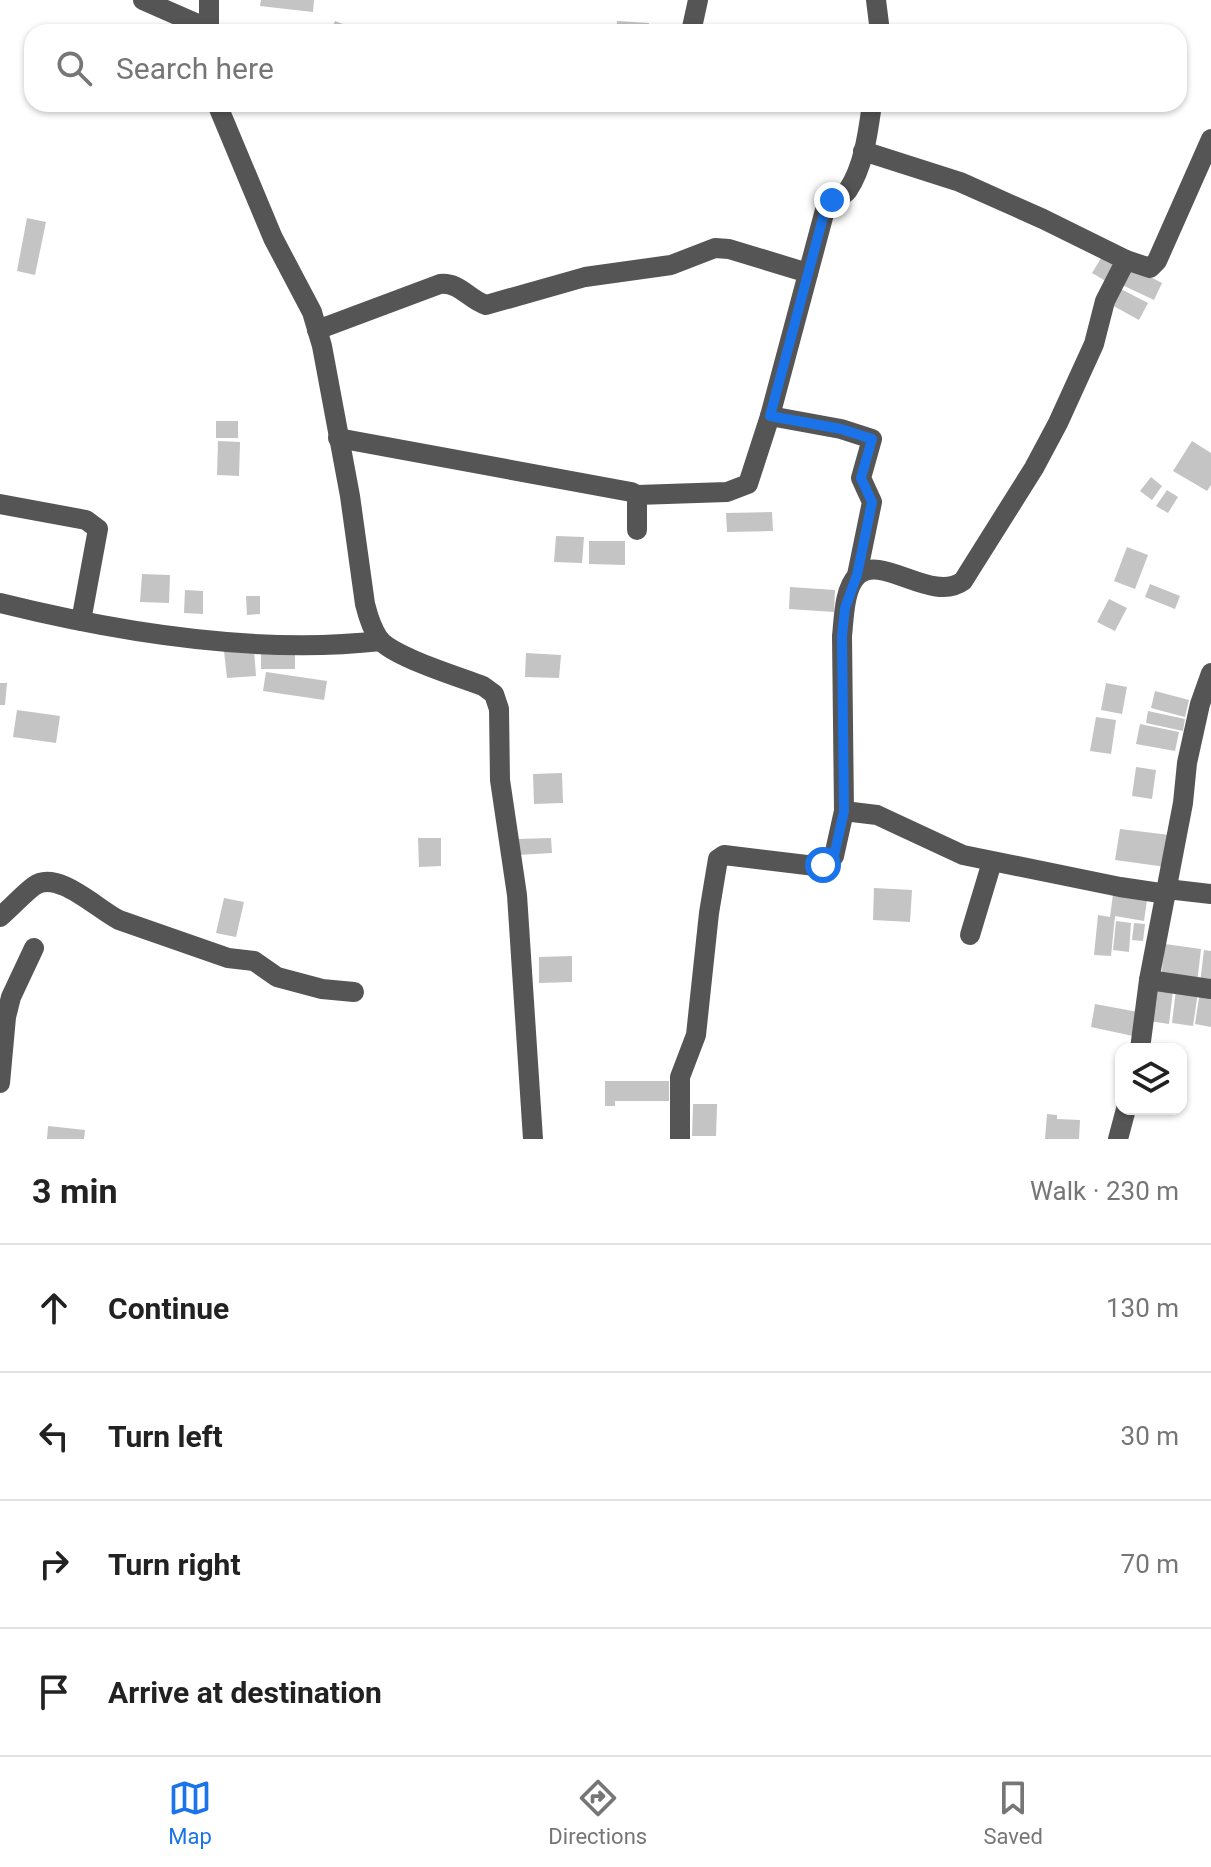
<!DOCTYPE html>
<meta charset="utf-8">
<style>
:root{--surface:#fff;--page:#f6f6f6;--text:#222;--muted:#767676;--line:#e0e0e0;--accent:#1a73e8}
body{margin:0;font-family:Roboto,sans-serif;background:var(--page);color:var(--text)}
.controls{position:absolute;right:24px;bottom:24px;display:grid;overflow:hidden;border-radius:16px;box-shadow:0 2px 6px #0004}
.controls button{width:72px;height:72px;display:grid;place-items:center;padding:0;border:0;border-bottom:2px solid var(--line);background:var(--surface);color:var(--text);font:40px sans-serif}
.stop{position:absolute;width:24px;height:24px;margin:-18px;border:6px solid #1a73e8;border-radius:50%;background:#fff}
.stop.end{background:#1a73e8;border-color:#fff;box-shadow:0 2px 8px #0008}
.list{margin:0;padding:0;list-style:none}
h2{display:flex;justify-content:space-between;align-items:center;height:104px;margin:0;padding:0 32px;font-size:34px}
h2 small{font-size:26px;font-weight:400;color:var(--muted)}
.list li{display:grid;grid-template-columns:52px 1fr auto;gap:24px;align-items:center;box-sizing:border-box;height:128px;padding:0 32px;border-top:2px solid var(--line)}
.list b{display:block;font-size:30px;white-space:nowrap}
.list em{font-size:26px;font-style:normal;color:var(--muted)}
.icon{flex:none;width:44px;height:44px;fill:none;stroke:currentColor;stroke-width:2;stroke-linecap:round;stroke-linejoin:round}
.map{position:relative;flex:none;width:1211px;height:1139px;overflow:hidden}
.search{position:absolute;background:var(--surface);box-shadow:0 2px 6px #0004;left:24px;right:24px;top:24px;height:88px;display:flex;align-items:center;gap:20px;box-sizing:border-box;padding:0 28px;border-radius:24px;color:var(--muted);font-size:30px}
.sheet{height:616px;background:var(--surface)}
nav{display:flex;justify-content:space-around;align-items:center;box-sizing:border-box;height:112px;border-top:2px solid var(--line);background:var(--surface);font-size:22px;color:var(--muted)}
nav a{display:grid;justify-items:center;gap:4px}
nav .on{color:var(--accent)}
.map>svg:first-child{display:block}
.building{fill:#c4c4c4}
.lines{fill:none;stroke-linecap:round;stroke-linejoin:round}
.minor{stroke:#555;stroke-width:20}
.route{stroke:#1a73e8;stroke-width:10}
</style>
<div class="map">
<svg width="1211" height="1139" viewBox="0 0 1211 1139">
<rect width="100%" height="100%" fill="#fff"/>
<g class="building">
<path d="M261,0H314L313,12L260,6Z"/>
<path d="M335,21L364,32H330Z"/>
<path d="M617,21L649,23V32H616Z"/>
<path d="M27,218L46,222L35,275L17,271Z"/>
<path d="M1103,255L1119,265L1109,283L1092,273Z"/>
<path d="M1127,265L1162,283L1154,300L1118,283Z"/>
<path d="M1117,287L1148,303L1139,320L1108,303Z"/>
<rect x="216" y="421" width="22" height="17"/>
<path d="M218,441L240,442L239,476L217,475Z"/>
<path d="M1192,441L1211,453V485L1207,491L1173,471Z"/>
<path d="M1151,477L1162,486L1152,500L1140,491Z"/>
<path d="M1167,490L1178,497L1168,513L1156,506Z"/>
<path d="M772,512L773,531L727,532L726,513Z"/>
<path d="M556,536L584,537L582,563L554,562Z"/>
<path d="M589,541H625V565L589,564Z"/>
<path d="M1127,547L1148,555L1135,589L1114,581Z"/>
<path d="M142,574L170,575L169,603L140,602Z"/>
<path d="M1150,584L1180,596L1175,609L1145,597Z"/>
<path d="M790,587L835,590L834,612L789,609Z"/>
<path d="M185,590L203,591V614L184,613Z"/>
<path d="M246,596H260V614L247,615Z"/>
<path d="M1109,599L1127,608L1115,631L1097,622Z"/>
<path d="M254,649L256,676L227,678L224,651Z"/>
<rect x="261" y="651" width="34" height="18"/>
<path d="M526,653L561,655L559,678L525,677Z"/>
<path d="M266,672L327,681L324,700L263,691Z"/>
<path d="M0,683H7L5,705H0Z"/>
<path d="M1106,683L1127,687L1122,714L1101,710Z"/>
<path d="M1155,691L1189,700L1185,717L1151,708Z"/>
<path d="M17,710L60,716L56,743L13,737Z"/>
<path d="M1148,711L1185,719L1183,731L1146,723Z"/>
<path d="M1096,717L1116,720L1111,754L1090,751Z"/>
<path d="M1140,724L1179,732L1175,751L1136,744Z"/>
<path d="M1136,767L1156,770L1152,799L1132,796Z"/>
<path d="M562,773L563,803L534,804L533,774Z"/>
<path d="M1120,829L1170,835L1166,867L1115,860Z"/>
<path d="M418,838H441V866L419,867Z"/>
<path d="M551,838L552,853L518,855L517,839Z"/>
<path d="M874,888L912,890L910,922L873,920Z"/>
<path d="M1113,894L1147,900L1144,921L1115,916L1111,956L1094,955L1098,915L1110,917Z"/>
<path d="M224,898L244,902L236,937L216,933Z"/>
<path d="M1116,921L1131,923L1129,952L1113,950Z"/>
<path d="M1134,923L1145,924L1143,941L1132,940Z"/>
<path d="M1165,944L1201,949L1197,983L1161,979Z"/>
<path d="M1204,950L1211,951V985L1200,983Z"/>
<path d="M572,956V982L539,983V957Z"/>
<path d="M1154,988L1173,991L1169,1024L1149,1021Z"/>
<path d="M1176,989L1198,992L1193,1026L1172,1023Z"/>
<path d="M1200,991L1211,993V1027L1195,1024Z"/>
<path d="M1095,1004L1138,1012L1133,1036L1091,1027Z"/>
<path d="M605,1081H669V1101H615V1106H605Z"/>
<path d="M693,1104H717L716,1136H692Z"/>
<path d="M1047,1114L1057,1115V1119L1080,1120L1079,1139H1045Z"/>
<path d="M48,1126L85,1130L84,1139H47Z"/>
</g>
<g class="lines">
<g class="minor">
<path d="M143,0L209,29"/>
<path d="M209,0V32"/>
<path d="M876,0L880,32"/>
<path d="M691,32L698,0"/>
<path d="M217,104L273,238L312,312L322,346L350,496L365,604C368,616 372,629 379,639C393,657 460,677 483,686L494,694L499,709L500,780L517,895L533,1139"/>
<path d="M1126,260L1150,268L1157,261L1211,139"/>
<path d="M317,330L440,284C460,282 468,299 486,305L585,277L671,265L715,248L729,249L808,273"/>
<path d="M770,416L841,429L872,439L861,478L872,502L857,575"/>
<path d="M338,438L631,492L637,495V530"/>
<path d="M637,495L727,492L748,484L770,416L825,210C830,198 841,199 848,190C864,166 868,132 872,104"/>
<path d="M0,504L86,520L98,529L81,621"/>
<path d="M0,603C121,633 256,655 381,641"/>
<path d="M844,811L842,636C844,618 844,589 857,576C880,552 932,604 963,581L1034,468L1058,423L1094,344L1105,301L1126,260L1043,219L960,182L863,151"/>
<path d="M1167,889L1211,894"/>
<path d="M0,917C12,907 22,895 34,886C57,869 97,909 119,920L228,958L254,961L277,977L322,989L354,992"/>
<path d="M970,935L992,862"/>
<path d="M1149,980L1211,989"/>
<path d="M1140,1049L1149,980L1183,803L1187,763L1200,704L1211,673"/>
<path d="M0,1083L6,1017L11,997L34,948"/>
<path d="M680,1139V1077L696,1035L709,913L718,859L724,855L815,866L830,862L834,856L844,811L877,815L963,855L1120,887L1167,894"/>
<path d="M1118,1139L1126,1109"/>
</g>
</g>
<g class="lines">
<path class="route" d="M823,865L830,862L834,856L844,811L842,636L845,608L857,575L872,502L861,478L872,439L841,429L770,416L825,210L832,200"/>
</g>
</svg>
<div class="controls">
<button><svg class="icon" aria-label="layers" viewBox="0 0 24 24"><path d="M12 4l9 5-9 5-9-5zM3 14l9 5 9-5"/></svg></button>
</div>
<div class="stop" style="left:823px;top:865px"></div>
<div class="stop end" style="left:832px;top:200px"></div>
<div class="search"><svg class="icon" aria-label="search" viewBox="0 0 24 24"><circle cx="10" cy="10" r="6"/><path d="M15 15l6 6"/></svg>Search here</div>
</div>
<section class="sheet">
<h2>3 min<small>Walk · 230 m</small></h2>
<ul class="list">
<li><svg class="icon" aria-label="ahead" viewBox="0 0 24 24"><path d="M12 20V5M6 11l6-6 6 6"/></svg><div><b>Continue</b></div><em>130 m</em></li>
<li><svg class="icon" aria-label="left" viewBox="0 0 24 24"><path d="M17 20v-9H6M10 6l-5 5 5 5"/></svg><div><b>Turn left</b></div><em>30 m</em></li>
<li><svg class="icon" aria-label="right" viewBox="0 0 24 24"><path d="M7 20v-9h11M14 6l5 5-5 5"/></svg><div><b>Turn right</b></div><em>70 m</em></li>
<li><svg class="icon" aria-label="arrive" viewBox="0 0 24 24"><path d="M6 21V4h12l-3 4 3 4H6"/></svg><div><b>Arrive at destination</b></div></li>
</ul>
</section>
<nav>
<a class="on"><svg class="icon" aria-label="map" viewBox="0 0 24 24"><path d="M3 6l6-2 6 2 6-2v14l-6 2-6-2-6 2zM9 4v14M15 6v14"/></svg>Map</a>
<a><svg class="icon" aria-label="directions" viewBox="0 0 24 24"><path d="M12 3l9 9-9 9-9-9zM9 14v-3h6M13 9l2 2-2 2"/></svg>Directions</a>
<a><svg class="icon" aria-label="saved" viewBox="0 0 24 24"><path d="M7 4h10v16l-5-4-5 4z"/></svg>Saved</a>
</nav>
